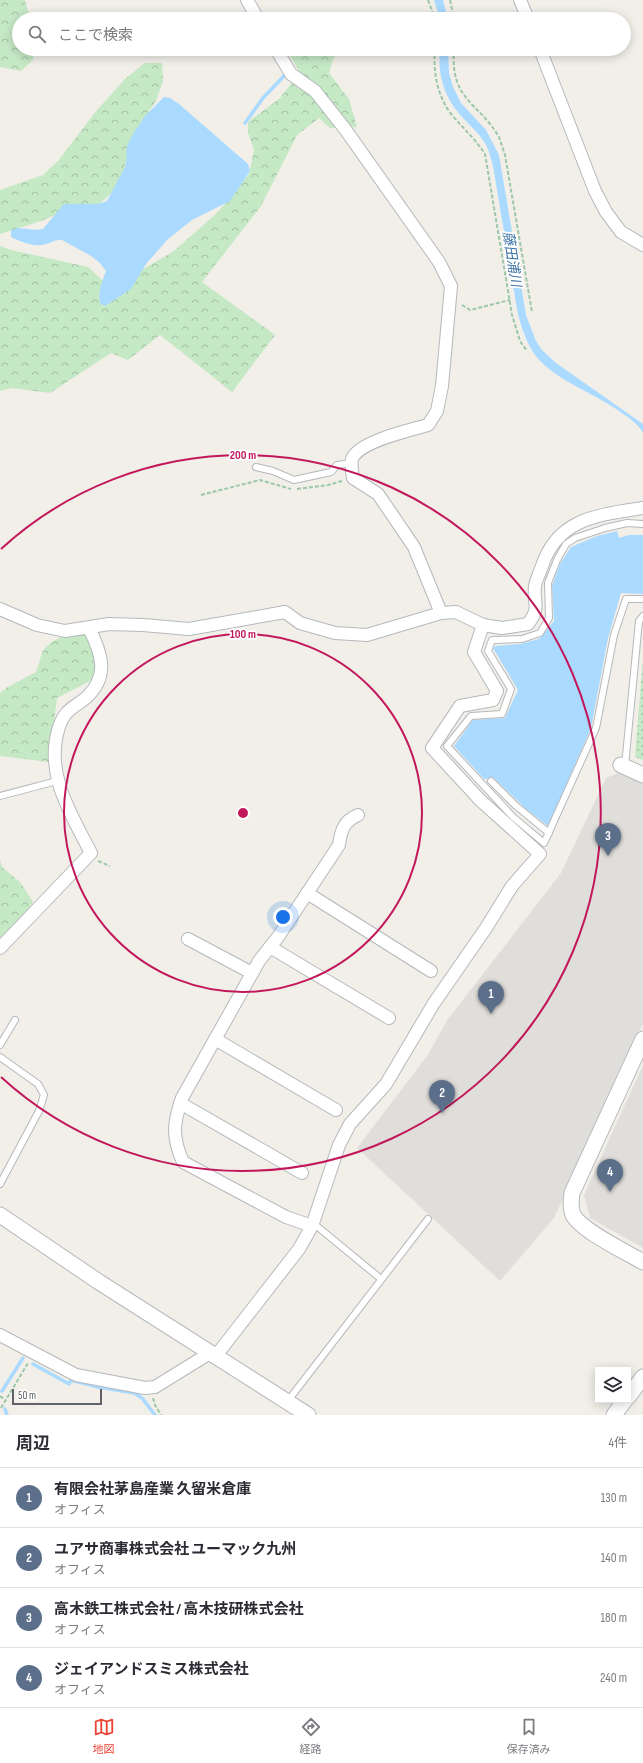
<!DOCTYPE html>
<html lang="ja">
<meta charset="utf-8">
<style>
:root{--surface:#fff;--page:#f7f7f7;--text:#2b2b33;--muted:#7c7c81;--line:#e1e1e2;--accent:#ea4335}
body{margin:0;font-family:"Sofia Sans Condensed","Noto Sans JP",sans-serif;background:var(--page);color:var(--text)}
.controls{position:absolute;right:12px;bottom:12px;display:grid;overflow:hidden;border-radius:0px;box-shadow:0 2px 10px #0003}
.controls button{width:36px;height:36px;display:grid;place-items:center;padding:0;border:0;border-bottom:1px solid var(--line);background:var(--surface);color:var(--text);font:20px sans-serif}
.scale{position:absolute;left:12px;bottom:10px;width:90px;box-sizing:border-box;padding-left:4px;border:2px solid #5f6368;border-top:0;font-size:11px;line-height:14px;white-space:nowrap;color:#5f6368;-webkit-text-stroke:3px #fff;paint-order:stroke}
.you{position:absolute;left:283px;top:917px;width:14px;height:14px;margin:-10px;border:3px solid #fff;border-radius:50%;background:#1a73e8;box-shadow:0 0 0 6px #1a73e833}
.badge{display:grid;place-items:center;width:26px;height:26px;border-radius:50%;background:var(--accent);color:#fff;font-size:13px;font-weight:700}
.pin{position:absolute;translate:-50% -33px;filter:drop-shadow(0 1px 2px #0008)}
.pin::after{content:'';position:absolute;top:21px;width:14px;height:12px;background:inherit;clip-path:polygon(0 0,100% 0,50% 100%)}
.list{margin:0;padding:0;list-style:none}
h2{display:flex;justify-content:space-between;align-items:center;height:52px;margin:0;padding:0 16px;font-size:17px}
h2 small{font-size:13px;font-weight:400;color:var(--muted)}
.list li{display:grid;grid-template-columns:26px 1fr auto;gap:12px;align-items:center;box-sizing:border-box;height:60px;padding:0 16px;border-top:1px solid var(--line)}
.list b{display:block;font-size:15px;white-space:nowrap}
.list p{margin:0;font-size:13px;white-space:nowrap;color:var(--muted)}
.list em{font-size:13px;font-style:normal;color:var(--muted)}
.icon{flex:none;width:22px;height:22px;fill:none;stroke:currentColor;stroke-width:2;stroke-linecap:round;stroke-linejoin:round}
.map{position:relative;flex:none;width:643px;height:1415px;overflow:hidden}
.search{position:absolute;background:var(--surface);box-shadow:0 2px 10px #0003;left:12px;right:12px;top:12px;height:44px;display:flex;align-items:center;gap:10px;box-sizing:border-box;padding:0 14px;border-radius:22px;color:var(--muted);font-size:15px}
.sheet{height:292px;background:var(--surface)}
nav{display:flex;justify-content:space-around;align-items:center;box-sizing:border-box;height:56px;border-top:1px solid var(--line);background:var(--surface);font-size:11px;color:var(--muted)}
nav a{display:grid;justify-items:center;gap:2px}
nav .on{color:var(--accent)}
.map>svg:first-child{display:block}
.industrial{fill:#e0deda}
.grass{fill:url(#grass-dots)}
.forest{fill:url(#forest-crowns)}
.water{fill:#aadaff}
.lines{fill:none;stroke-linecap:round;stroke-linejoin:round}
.stream{stroke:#aadaff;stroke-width:3.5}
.service-casing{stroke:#b5b8bc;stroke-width:8}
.minor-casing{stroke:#b5b8bc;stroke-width:14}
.tertiary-casing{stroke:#b5b8bc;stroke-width:17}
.path{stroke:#9cc7a9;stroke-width:2;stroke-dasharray:4 2;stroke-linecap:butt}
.service{stroke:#fff;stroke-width:6}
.minor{stroke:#fff;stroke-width:12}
.tertiary{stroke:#fff;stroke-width:15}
.ring{fill:none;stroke:#c2185b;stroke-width:2}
.labels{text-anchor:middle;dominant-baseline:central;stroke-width:3.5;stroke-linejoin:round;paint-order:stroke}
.water-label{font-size:14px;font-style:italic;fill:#4174aa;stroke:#fff}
.centre{fill:#c2185b;stroke:#fff;stroke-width:2}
.ring-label{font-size:12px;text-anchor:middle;font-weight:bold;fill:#c2185b;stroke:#fff;stroke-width:3.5;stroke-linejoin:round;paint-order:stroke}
</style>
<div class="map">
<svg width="643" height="1415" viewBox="0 0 643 1415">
<defs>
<pattern id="grass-dots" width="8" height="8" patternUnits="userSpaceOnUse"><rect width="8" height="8" fill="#c5e8c5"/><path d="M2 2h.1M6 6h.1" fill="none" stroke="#a3c0a4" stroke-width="1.8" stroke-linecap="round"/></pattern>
<pattern id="forest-crowns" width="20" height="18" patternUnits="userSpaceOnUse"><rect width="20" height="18" fill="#c5e8c5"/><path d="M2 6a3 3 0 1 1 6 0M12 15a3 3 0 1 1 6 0" fill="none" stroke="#a3c0a4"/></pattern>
</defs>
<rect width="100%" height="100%" fill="#f1efe8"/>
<g class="industrial">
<path d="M618,773L643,783V1023L554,1218L500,1281L357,1148L427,1056L448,1019L561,873L606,778Z"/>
<path d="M643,1065V1248L590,1218L584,1195Z"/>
</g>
<path class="grass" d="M643,658V760L635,757Z"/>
<g class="forest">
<path d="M0,0H25L30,19H19V49H34L33,60L21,71L0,67Z"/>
<path d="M286,49H336L338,52L333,59L329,73L349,99L357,127L330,128L319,118L297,135L261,206L202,282L275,335L232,392L160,335L128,360L111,353L50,393L12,388L0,391V246L11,250L88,267L111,288L174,251L218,212L249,174L254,150L248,133V122L280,98L300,72Z"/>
<path d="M145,63H162L163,81L156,101L138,127L118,187L96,207L72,208L41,221L0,234V190L43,175L58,161L97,110L126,78Z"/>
<path d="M88,634L98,655L92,680L57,698L49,762L0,756V693L6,688L36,672C39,666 40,657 43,651C54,635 70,635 88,634Z"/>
<path d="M0,860L2,867L20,882L33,902L25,913L0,938Z"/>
</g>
<g class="water">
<path d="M434,0H443L448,19H440Z"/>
<path d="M440,49H448L449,73L453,87L461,103L486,130L499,155L526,315L536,341L542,350L556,363L643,424V433C637,422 626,416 616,409C590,391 550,378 533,352C526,341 522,328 518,315L493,166C491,159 489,151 486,145C481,135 472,128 464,119C445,100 437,76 440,49Z"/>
<path d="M164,97L170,98L179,104L248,164L250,171L230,201L192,220L168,239L146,264L131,289L105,306L100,303C98,291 102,282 106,271L100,263L91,256L62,240C56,239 52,243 46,244C36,248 21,242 11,237V230C20,225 33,232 43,229L64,204H98L107,201L126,165L127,146L133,134L145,116Z"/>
<path d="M617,531L619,538L629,535H643V594L621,593L608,638L591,728L548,826L525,808L494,778L484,779L454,746L473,720L505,718L518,690L493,648L496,646L520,644L539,639L554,621L552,586L560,564L571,547L597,536Z"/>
</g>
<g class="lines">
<g class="stream">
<path d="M245,123L263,98L284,76"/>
<path d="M33,1364L69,1384L71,1380L98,1387L134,1393L142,1398L155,1415"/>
<path d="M2,1391L23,1358"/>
<path d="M5,1409L7,1415"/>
</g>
<defs>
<g id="service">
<path d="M256,467L273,471L294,480L331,472L337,465L352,463"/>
<path d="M643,524L627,523L605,528L575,538L566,544L557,560L548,583L549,618L540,633L522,639L492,640L488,651L511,689L502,714L471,716L447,746L513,817L544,843L596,728L614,635L626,599H643"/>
<path d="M625,766L639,621L643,616"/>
<path d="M491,781L515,805L549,833"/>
<path d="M0,796L57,781"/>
<path d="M0,1045L15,1020"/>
<path d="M0,1057L38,1084L44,1095L39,1111L0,1184"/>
<path d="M313,1223L381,1279"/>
<path d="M287,1402L428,1219"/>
</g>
<g id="minor">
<path d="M247,0L258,19"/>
<path d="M520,0L528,19"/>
<path d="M276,49L291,74L315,91L345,129L439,262L451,286L442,386L437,411L428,425C411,430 359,441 352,459C351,464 352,472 353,478L378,494L414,547L441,613"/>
<path d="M540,49L595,191L606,212L621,232L643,245"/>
<path d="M0,609L37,625L65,631L109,624L143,625L189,629L285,612L300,623L335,633L367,635L441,613L456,612L483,625L502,628L528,624C541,607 533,604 535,586C536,580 540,572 542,566C558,518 598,515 643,508"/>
<path d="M307,893L431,971"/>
<path d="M188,939L252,973"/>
<path d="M270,947L389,1018"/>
<path d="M0,948L91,853C71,814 44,773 59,727C65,709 74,708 87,697C110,675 101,652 89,628"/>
<path d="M215,1039L336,1110"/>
<path d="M180,1103L302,1173"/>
<path d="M312,1226L286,1217L183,1162C172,1137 173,1124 182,1098L259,961L278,937L339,845C341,830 344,821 358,815"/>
<path d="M0,1335L76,1375L145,1388L155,1387L210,1353"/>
<path d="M215,1357L299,1249L312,1226L339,1145L350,1124L386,1084L434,1003L486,928L512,886L540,854L480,800L432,748L460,706L493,700L497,691L474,652L483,625"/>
</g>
<g id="tertiary">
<path d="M621,765L643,775"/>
<path d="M643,1039L572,1193C571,1200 570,1208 573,1215C582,1231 626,1252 643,1262"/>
<path d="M0,1215L99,1282L308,1415"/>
<path d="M628,1397L643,1377"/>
<path d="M614,1415L625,1400"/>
</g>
</defs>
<use href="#service" class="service-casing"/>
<use href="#minor" class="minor-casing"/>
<use href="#tertiary" class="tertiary-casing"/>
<g class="path">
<path d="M428,0L435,19"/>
<path d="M450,0L454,19"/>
<path d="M435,49C433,72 437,95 451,114C463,128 475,139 485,154L512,315L520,341L527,351"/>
<path d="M454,49C450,101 478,101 499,137C501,143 503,149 505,155L532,312"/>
<path d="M462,305L470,310L510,300"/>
<path d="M297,489L328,485L342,481"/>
<path d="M201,495L260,480L291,489"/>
<path d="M98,861L110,866"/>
<path d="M0,1396L5,1400"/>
<path d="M153,1398L155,1405L161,1415"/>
<path d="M1,1408L28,1363"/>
</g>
<use href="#service" class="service"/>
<use href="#minor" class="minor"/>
<use href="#tertiary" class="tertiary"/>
</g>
<g class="ring">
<circle cx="243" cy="813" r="179"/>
<path d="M1 549A358 358 0 1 1 1 1077"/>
</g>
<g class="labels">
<g class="water-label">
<text transform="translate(512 259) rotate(81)">藤田浦川</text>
</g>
</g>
<circle cx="243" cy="813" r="6" class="centre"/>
<g class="ring-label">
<text x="243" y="459">200 m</text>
<text x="243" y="638">100 m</text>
</g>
</svg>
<div class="controls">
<button><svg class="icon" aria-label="layers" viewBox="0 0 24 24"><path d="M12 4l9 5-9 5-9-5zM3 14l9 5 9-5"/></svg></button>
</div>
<div class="scale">50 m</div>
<div class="you"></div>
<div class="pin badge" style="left:491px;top:1014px;background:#5c6f8a">1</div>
<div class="pin badge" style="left:442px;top:1113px;background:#5c6f8a">2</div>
<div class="pin badge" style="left:608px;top:856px;background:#5c6f8a">3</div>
<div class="pin badge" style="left:610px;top:1192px;background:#5c6f8a">4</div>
<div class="search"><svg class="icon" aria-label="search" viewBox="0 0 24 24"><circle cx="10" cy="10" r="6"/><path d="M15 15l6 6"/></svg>ここで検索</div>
</div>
<section class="sheet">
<h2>周辺<small>4件</small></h2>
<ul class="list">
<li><span class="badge" style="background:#5c6f8a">1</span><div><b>有限会社茅島産業 久留米倉庫</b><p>オフィス</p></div><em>130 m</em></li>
<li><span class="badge" style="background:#5c6f8a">2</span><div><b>ユアサ商事株式会社 ユーマック九州</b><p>オフィス</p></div><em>140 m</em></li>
<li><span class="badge" style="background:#5c6f8a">3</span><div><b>高木鉄工株式会社 / 高木技研株式会社</b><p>オフィス</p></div><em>180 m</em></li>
<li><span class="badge" style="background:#5c6f8a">4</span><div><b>ジェイアンドスミス株式会社</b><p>オフィス</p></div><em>240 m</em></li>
</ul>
</section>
<nav>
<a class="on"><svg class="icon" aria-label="map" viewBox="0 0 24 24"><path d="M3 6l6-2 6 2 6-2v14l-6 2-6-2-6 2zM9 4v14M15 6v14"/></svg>地図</a>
<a><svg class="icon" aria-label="directions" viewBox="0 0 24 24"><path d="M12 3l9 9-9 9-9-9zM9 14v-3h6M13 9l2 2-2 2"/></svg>経路</a>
<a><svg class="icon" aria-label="saved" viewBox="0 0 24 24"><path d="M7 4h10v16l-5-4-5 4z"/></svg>保存済み</a>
</nav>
